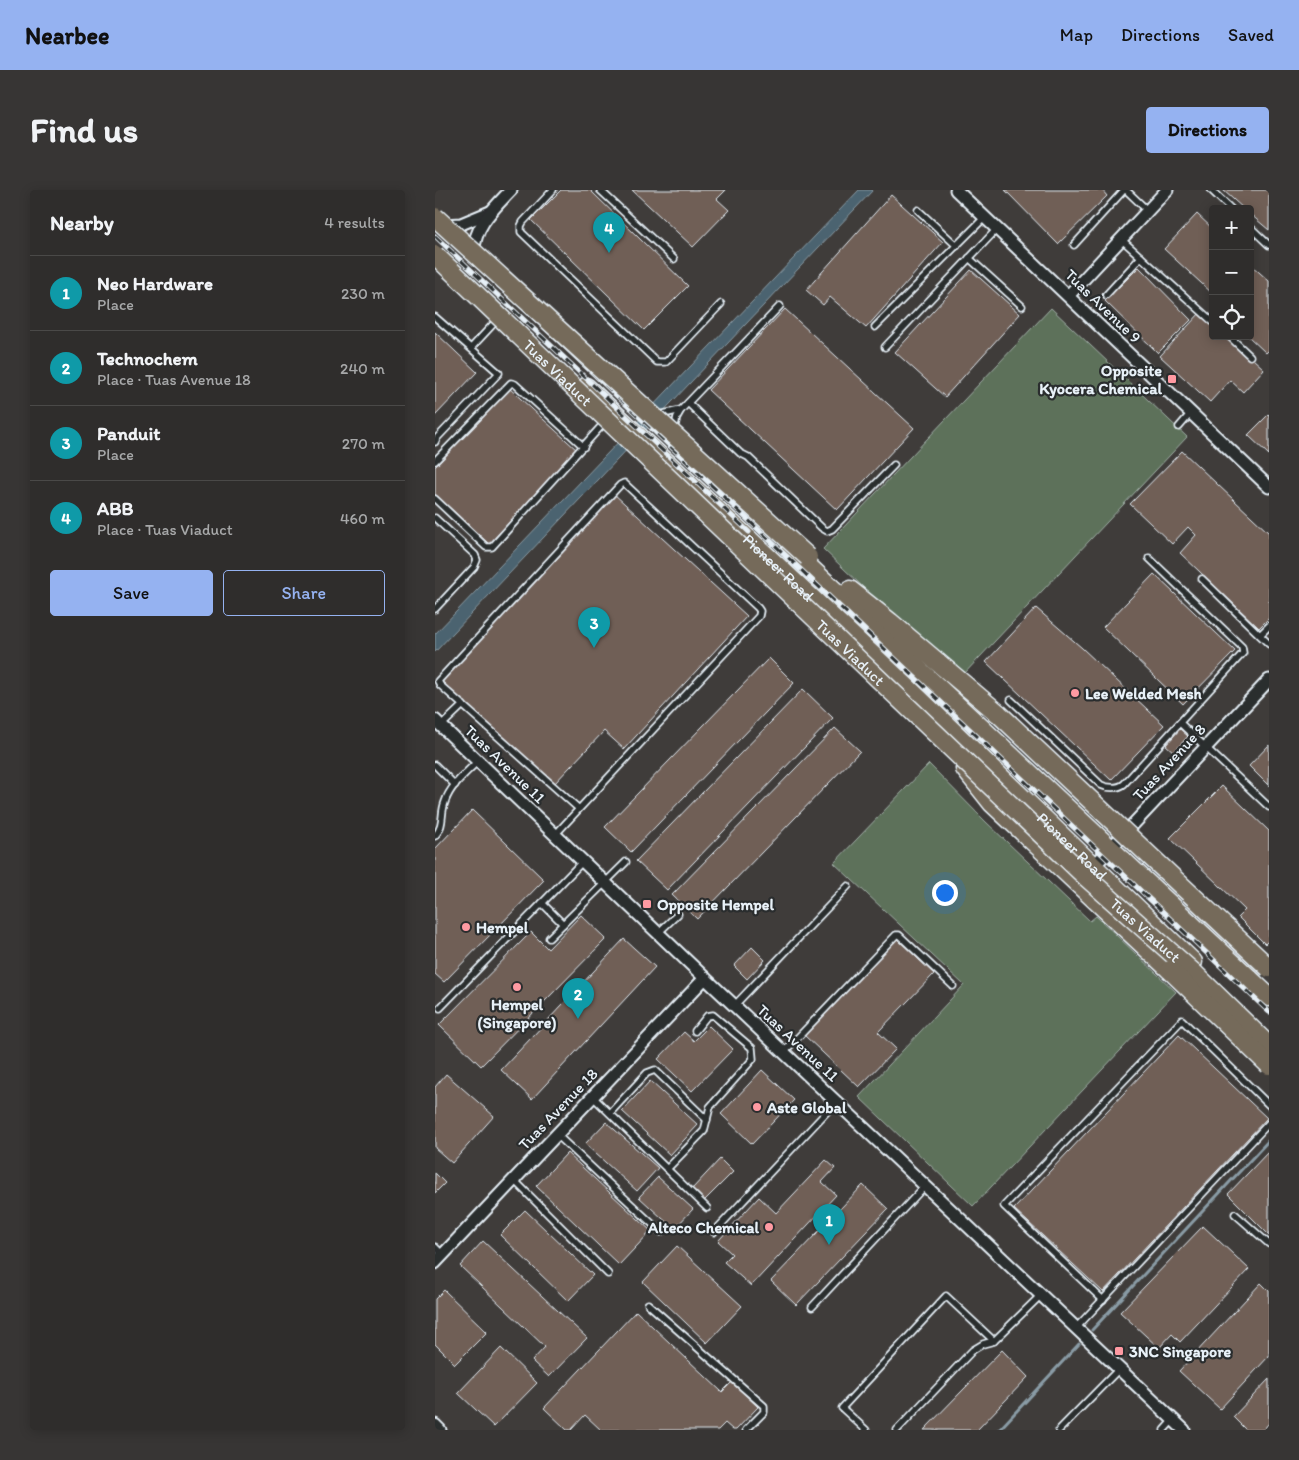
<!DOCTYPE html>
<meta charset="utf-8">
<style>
:root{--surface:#2f2d2c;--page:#373534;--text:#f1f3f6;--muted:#a7a8a9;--line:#4a4948;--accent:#95b2f1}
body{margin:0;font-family:Itim,sans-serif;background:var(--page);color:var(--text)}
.controls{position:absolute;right:15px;top:15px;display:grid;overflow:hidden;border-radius:5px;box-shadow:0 2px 12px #0003}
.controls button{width:45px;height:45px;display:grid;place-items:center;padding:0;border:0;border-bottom:1px solid var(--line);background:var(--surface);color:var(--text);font:25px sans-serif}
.you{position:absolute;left:509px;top:702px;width:18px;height:18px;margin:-12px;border:4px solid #fff;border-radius:50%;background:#1a73e8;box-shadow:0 0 0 8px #1a73e833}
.badge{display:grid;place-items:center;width:32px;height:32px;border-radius:50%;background:var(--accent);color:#fff;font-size:16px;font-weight:700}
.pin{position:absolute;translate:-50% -41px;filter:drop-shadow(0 1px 2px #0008)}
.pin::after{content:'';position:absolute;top:26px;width:18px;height:15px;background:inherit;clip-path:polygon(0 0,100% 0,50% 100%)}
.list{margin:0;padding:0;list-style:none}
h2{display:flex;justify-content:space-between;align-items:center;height:65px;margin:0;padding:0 20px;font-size:21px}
h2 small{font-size:16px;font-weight:400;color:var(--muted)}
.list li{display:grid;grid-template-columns:32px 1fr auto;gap:15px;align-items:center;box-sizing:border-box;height:75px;padding:0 20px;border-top:1px solid var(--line)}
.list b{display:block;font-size:19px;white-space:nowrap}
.list p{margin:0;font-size:16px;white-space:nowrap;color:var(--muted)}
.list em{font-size:16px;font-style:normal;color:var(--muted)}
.actions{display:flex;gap:10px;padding:15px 20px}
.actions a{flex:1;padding:11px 0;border:1px solid var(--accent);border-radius:5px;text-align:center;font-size:18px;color:var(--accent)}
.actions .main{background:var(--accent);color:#111}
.icon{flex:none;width:28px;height:28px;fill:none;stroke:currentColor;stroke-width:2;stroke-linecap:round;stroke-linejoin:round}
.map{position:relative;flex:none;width:834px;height:1240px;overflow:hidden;border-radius:5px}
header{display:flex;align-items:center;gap:30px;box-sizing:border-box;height:70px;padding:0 25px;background:var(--accent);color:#111}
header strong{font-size:24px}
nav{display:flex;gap:28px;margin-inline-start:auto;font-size:18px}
.intro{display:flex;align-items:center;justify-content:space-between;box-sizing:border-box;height:120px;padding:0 30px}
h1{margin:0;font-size:35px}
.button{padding:12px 22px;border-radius:5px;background:var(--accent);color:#111;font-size:18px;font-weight:700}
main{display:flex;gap:30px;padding:0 30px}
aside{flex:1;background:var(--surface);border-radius:5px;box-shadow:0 2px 12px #0003}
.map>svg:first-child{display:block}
.green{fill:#5d715a;stroke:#a2b1a9}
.water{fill:#4b636f;stroke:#8a9ca6}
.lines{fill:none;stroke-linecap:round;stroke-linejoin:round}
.stream{stroke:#8a9ca6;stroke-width:3}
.building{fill:#6f5e57;stroke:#e8f1f8}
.lane-casing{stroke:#e8f1f8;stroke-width:9}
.street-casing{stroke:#e8f1f8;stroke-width:15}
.primary-casing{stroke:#e8f1f8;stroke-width:21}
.lane{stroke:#2a2d2e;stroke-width:5.5}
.street{stroke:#2a2d2e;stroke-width:11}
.primary{stroke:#746a5a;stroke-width:18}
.rail-casing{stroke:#e8f1f8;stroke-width:5}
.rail{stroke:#2a2d2e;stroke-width:3;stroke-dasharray:9;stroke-linecap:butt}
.primary-bridge-casing{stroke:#e8f1f8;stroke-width:21;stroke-linecap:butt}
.primary-bridge{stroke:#746a5a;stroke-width:18}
.poi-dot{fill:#ff9aa2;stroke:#2a2d2e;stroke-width:2}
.labels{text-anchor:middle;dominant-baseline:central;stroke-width:4.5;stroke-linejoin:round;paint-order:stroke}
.street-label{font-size:16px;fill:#e8f1f8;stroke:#2a2d2e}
.poi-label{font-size:16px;font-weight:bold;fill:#e8f1f8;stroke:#2a2d2e;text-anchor:start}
</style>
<header>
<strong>Nearbee</strong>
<nav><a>Map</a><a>Directions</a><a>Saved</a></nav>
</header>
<div class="intro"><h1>Find us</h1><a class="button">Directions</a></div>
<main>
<aside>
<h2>Nearby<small>4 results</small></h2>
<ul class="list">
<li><span class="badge" style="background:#0f9aa8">1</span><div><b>Neo Hardware</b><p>Place</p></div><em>230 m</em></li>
<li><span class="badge" style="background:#0f9aa8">2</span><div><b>Technochem</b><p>Place · Tuas Avenue 18</p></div><em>240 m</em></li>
<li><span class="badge" style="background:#0f9aa8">3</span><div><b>Panduit</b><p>Place</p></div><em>270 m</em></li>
<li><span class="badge" style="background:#0f9aa8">4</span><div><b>ABB</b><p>Place · Tuas Viaduct</p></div><em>460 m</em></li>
</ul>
<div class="actions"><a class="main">Save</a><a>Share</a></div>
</aside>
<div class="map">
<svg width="834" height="1240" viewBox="0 0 834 1240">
<rect width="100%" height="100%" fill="#3f3c3a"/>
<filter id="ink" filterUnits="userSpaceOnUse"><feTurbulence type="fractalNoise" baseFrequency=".02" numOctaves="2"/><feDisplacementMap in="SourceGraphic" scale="10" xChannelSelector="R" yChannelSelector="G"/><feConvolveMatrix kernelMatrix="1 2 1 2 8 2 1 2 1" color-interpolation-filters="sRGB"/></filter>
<g filter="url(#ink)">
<g class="green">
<path d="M616,118L752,247L528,485L446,414L388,359Z"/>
<path d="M494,574L551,632L655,731L661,726L741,802L538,1016L424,907L529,795L399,673Z"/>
</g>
<path class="water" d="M424,0H438L0,462V444Z"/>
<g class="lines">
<g class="stream">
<path d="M657,1140L834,950"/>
<path d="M564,1240L644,1154"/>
</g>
</g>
<g class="building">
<path d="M126,0H155L253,96L209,140L96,30Z"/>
<path d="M197,0H291L282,9L294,20L258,57Z"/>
<path d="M570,0H667L672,6L623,54Z"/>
<path d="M788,0H834V40L815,24V19H809Z"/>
<path d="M456,5L508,52L431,138L395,107L388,115L371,100Z"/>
<path d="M762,24L778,39V104L729,59Z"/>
<path d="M815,74L834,91V160L831,163L813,146H815Z"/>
<path d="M704,77L756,130L723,163L670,111Z"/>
<path d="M536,80L585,124L510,207L460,162Z"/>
<path d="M350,119L479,238L402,320L273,200Z"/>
<path d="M766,122L778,133V146H793L829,179L808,202L795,190L775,212L725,166Z"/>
<path d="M0,142L42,182L0,226Z"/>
<path d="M74,198L142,260L54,354L0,304V277Z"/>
<path d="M834,224V265L813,245Z"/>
<path d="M747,261L834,343V428L824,438L745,363L761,345L753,337L737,354L695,314Z"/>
<path d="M178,303L312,426L189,559L169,541L119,594L5,490Z"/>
<path d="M719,384L800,461L748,514L668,437Z"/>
<path d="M601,418L647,458L729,535L676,590L551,472Z"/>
<path d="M334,468L359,493L196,662L170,637Z"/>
<path d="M368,499L398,528L232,700L201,671Z"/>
<path d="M400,538L425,561L262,729L237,705Z"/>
<path d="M745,539L753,546L739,562L731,555Z"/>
<path d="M834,555V596L814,576Z"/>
<path d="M787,596L834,641V750L830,754L803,727L810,720L735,648Z"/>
<path d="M37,620L109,690L9,792L0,784V659Z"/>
<path d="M146,725L171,749L46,876L4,835L96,742L113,759Z"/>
<path d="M461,748L499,784L443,842L461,859L424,897L369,845Z"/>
<path d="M189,749L220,777L97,909L66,880Z"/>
<path d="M317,757L330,770L312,789L299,776Z"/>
<path d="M274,836L298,859L257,901L223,869L249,842L259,851Z"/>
<path d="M744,845L832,928L668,1102L579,1019Z"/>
<path d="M327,880L359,910L317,954L286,924Z"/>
<path d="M11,884L59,926L17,973L0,958V897Z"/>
<path d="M215,891L263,935L235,965L187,921Z"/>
<path d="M171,932L223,978L202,1001L150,954Z"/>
<path d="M834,961V1045L793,1004Z"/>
<path d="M132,963L216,1041L184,1075L101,996Z"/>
<path d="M285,969L298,982L269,1011L257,999Z"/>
<path d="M391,970L400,978L387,992L401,1005L316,1096L289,1072L297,1064L283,1051L324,1007L341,1023Z"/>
<path d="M0,983L10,993L0,1003Z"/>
<path d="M223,987L258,1019L239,1039L204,1007Z"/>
<path d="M428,995L453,1019L361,1115L336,1091Z"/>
<path d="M90,1020L158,1085L133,1111L65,1045Z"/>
<path d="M768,1036L814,1079L745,1152L737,1144L724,1158L685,1122Z"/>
<path d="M48,1051L152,1148L114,1187L97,1171L110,1157L25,1076Z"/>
<path d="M242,1056L307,1116L272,1153L208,1092Z"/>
<path d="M826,1093L834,1101V1166L785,1219L744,1181Z"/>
<path d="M9,1100L52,1142L20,1174L0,1154V1109Z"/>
<path d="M201,1121L287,1202L297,1192L323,1217L301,1240H298L290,1233L283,1240H166L150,1225L136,1240H132L109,1218Z"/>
<path d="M66,1158L102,1193L59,1237L23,1203Z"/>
<path d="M567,1160L593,1187L542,1240H489Z"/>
<path d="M834,1189V1233L828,1240H811L798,1227Z"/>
</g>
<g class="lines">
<defs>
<g id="lane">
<path d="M118,0L88,32L86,36V42L222,172H231L286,114"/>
<path d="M165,0L239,69"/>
<path d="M691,0L713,21"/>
<path d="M776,0L796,19"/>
<path d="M483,20L522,56"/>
<path d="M815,37L834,55"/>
<path d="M686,49L778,132"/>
<path d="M639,55L689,0"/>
<path d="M534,68L587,116"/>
<path d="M671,105L706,67"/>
<path d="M0,127L64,183L2,248L0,252"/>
<path d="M440,137L550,27"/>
<path d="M794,146L815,166"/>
<path d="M450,157L562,39"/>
<path d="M36,158L63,129"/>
<path d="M253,213L305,263L313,267L387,338L392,341L397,339L459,275"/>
<path d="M224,225L246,220"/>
<path d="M744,237L756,223"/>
<path d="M239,240L242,227L246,220L345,116"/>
<path d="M0,271L76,193L80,194L149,257"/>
<path d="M0,309L51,357H57L170,232"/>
<path d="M0,328L40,365L42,370L39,377L0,419"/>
<path d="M767,389L834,454"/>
<path d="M825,445L834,436"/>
<path d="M576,510L666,595C672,598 683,599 689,594L808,463L807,457L714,368"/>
<path d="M745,533L834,617"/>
<path d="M6,536L28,515"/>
<path d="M0,575L20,595"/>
<path d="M120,645L131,633L324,426L325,421L323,418L189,293L185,295L3,491L5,495L144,619"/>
<path d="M0,646C10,635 5,624 10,612C15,596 31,583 43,571"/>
<path d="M107,713L128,734"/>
<path d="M223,743L243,724"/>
<path d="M114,748L191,672"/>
<path d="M299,816L413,696"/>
<path d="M5,818L148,671"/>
<path d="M349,862L461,745H464L518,796"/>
<path d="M157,906L272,1018"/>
<path d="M175,923L212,883L220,880L272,930"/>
<path d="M121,944L226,1042"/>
<path d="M232,979L269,941L275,917L318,869L317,858L278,825L272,826L260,841"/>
<path d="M79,990L173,1084"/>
<path d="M800,1024L834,1054"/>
<path d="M279,1042L401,912"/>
<path d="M0,1057L8,1065"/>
<path d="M668,1110L569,1016L747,830L834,915"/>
<path d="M213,1114L329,1216V1222L311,1240"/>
<path d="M377,1117L490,996"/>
<path d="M641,1138L834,933"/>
<path d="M431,1240L407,1218L511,1106L559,1151"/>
<path d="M462,1240L538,1160L548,1154L559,1151L606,1105"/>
<path d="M624,1240L684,1179"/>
<path d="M729,1240L738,1230"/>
</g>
<g id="street">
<path d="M521,0L834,297"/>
<path d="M8,35L26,34L55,22"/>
<path d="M39,65C37,38 59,18 76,0"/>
<path d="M634,105L732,0"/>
<path d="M0,530L270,788L749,1240"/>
<path d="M658,677L834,490"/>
<path d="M0,1073L270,788"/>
<path d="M0,1235L5,1240"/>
</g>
<g id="primary">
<path id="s1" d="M151,197L474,499L758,772"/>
<path d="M356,360L834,807"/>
<path d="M415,400L455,432L564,524"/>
<path d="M530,579L557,613L735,780"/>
</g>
</defs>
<use href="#lane" class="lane-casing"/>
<use href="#street" class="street-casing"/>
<use href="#primary" class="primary-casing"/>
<use href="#lane" class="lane"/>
<use href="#street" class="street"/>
<use href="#primary" class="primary"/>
<defs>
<g id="rail">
<path d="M0,34L834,822"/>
<path d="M0,46L314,342"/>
</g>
</defs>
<use href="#rail" class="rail-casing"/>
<use href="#rail" class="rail"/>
<defs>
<g id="primary-bridge">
<path d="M0,27L373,367"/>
<path id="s2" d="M0,65L651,687L759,783L834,856"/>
<path d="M564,524L834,778"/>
<path d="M735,780L834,875"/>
</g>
</defs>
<use href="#primary-bridge" class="primary-bridge-casing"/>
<use href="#primary-bridge" class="primary-bridge"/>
</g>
</g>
<g class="poi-dot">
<rect x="732" y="184" width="10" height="10" rx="2.5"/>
<circle cx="640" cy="503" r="5"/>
<rect x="207" y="709" width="10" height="10" rx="2.5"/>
<circle cx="31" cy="737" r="5"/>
<circle cx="82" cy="797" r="5"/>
<circle cx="322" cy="917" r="5"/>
<circle cx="334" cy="1037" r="5"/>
<rect x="679" y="1156" width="10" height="10" rx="2.5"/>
</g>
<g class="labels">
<g class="street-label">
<text transform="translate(668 116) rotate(44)">Tuas Avenue 9</text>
<text stroke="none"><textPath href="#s2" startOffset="170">Tuas Viaduct</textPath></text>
<text stroke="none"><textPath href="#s1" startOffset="264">Pioneer Road</textPath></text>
<text stroke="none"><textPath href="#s2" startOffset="575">Tuas Viaduct</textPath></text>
<text transform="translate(734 572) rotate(-47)">Tuas Avenue 8</text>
<text transform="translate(70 574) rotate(44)">Tuas Avenue 11</text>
<text stroke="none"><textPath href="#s1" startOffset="669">Pioneer Road</textPath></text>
<text stroke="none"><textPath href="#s2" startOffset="980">Tuas Viaduct</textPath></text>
<text transform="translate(363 853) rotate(43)">Tuas Avenue 11</text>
<text transform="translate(123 919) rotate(-46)">Tuas Avenue 18</text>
</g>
<g class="poi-label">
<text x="727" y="180" text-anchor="end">Opposite<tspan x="727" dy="18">Kyocera Chemical</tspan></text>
<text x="650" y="503">Lee Welded Mesh</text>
<text x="222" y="714">Opposite Hempel</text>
<text x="41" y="737">Hempel</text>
<text x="82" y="814" text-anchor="middle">Hempel<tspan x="82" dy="18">(Singapore)</tspan></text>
<text x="332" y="917">Aste Global</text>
<text x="324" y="1037" text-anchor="end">Alteco Chemical</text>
<text x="694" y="1161">3NC Singapore</text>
</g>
</g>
</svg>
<div class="controls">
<button>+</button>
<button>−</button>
<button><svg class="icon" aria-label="locate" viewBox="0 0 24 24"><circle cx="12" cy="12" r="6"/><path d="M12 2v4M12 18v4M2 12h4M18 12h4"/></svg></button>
</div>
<div class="you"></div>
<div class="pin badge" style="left:394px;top:1055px;background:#0f9aa8">1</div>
<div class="pin badge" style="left:143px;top:829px;background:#0f9aa8">2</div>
<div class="pin badge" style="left:159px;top:458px;background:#0f9aa8">3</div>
<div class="pin badge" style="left:174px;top:63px;background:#0f9aa8">4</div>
</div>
</main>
